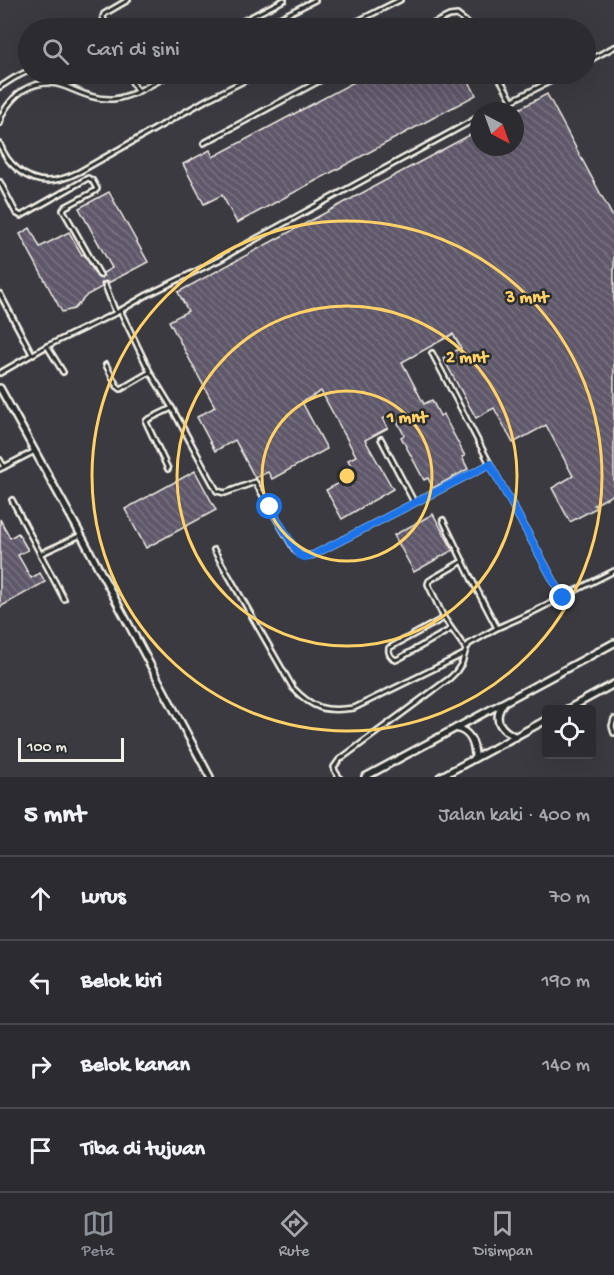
<!DOCTYPE html>
<html lang="id">
<meta charset="utf-8">
<style>
:root{--surface:#2c2c30;--page:#343438;--text:#f1f3f6;--muted:#a6a7ab;--line:#48484c;--accent:#8c9099}
body{margin:0;font-family:"Gochi Hand",sans-serif;background:var(--page);color:var(--text)}
.controls{position:absolute;right:18px;bottom:18px;display:grid;overflow:hidden;border-radius:6px;box-shadow:0 6px 24px #0002}
.controls button{width:54px;height:54px;display:grid;place-items:center;padding:0;border:0;border-bottom:2px solid var(--line);background:var(--surface);color:var(--text);font:30px sans-serif}
.compass{position:absolute;left:470px;top:102px;width:54px;height:54px;border-radius:50%;background:var(--surface);box-shadow:0 6px 24px #0002;rotate:139deg}
.scale{position:absolute;left:18px;bottom:15px;width:106px;box-sizing:border-box;padding-left:6px;border:3px solid #f4f1e8;border-top:0;font-size:16px;line-height:21px;white-space:nowrap;color:#f4f1e8;-webkit-text-stroke:4px #2a2d2e;paint-order:stroke}
.stop{position:absolute;width:18px;height:18px;margin:-14px;border:4px solid #1a73e8;border-radius:50%;background:#fff}
.stop.end{background:#1a73e8;border-color:#fff;box-shadow:0 2px 6px #0008}
.list{margin:0;padding:0;list-style:none}
h2{display:flex;justify-content:space-between;align-items:center;height:78px;margin:0;padding:0 24px;font-size:26px}
h2 small{font-size:20px;font-weight:400;color:var(--muted)}
.list li{display:grid;grid-template-columns:39px 1fr auto;gap:18px;align-items:center;box-sizing:border-box;height:84px;padding:0 24px;border-top:2px solid var(--line)}
.list b{display:block;font-size:22px;white-space:nowrap}
.list em{font-size:20px;font-style:normal;color:var(--muted)}
.icon{flex:none;width:33px;height:33px;fill:none;stroke:currentColor;stroke-width:2;stroke-linecap:round;stroke-linejoin:round}
.map{position:relative;flex:none;width:614px;height:777px;overflow:hidden}
.search{position:absolute;background:var(--surface);box-shadow:0 6px 24px #0002;left:18px;right:18px;top:18px;height:66px;display:flex;align-items:center;gap:15px;box-sizing:border-box;padding:0 21px;border-radius:33px;color:var(--muted);font-size:22px}
.sheet{height:414px;background:var(--surface)}
nav{display:flex;justify-content:space-around;align-items:center;box-sizing:border-box;height:84px;border-top:2px solid var(--line);background:var(--surface);font-size:16px;color:var(--muted)}
nav a{display:grid;justify-items:center;gap:3px}
nav .on{color:var(--accent)}
.map>svg:first-child{display:block}
.building{fill:url(#building-back-hatch);stroke:#f4f1e8;stroke-width:1.5}
.lines{fill:none;stroke-linecap:round;stroke-linejoin:round}
.lane-casing{stroke:#f4f1e8;stroke-width:8}
.street-casing{stroke:#f4f1e8;stroke-width:10}
.lane{stroke:#2a2d2e;stroke-width:3}
.street{stroke:#2a2d2e;stroke-width:5}
.route{stroke:#1a73e8;stroke-width:8}
.ring{fill:none;stroke:#ffd166;stroke-width:3}
.centre{fill:#ffd166;stroke:#2a2d2e;stroke-width:3}
.ring-label{font-size:18px;text-anchor:middle;font-weight:bold;fill:#ffd166;stroke:#2a2d2e;stroke-width:5;stroke-linejoin:round;paint-order:stroke}
</style>
<div class="map">
<svg width="614" height="777" viewBox="0 0 614 777">
<defs>
<pattern id="building-back-hatch" width="6" height="6" patternUnits="userSpaceOnUse" patternTransform="scale(1.5)"><rect width="6" height="6" fill="#5f596a"/><path d="M-1 5l2 2M0 0l6 6M5-1l2 2" fill="none" stroke="#77717f"/></pattern>
</defs>
<rect width="100%" height="100%" fill="#3a3a40"/>
<filter id="ink" filterUnits="userSpaceOnUse"><feTurbulence type="fractalNoise" baseFrequency=".0167" numOctaves="2"/><feDisplacementMap in="SourceGraphic" scale="12" xChannelSelector="R" yChannelSelector="G"/><feConvolveMatrix kernelMatrix="1 2 1 2 8 2 1 2 1" color-interpolation-filters="sRGB"/></filter>
<g filter="url(#ink)">
<g class="building">
<path d="M369,74H465L476,95L237,223L222,195L204,204L183,164L210,150L213,157Z"/>
<path d="M547,94L614,219V494L594,505L596,508L570,522L552,488L573,476L546,425L513,443L494,408L476,418L443,358L461,348L453,334L402,362L424,404L432,400L440,416L443,414L465,456L462,457L468,469L433,488L428,478L424,480L401,437L404,435L393,413L383,419L388,428L365,440L393,489L342,519L326,490L356,474L348,460L356,456L321,391L302,402L327,449L272,479L268,472L255,478L235,440L215,451L197,417L215,407L169,321L188,311L178,292L479,130V147H515V111Z"/>
<path d="M109,192L148,262L108,283L106,281L103,282L101,284L102,287L87,295L74,309L62,312L20,234L30,228L40,247L69,232L82,255L84,254L97,277L101,278L103,276V273L112,268L79,208Z"/>
<path d="M195,471L216,510L146,548L125,509Z"/>
<path d="M433,514L453,550L414,572L394,535Z"/>
<path d="M0,519L10,538L18,533L28,550L18,555L31,578L40,573L45,582L0,607Z"/>
</g>
<g class="lines">
<defs>
<g id="lane">
<path d="M107,28L103,17L104,14L128,0"/>
<path d="M229,28L284,0"/>
<path d="M260,28L315,0"/>
<path d="M344,28L400,0"/>
<path d="M424,28L449,16L457,15L466,22L472,28"/>
<path d="M586,62L614,47"/>
<path d="M128,74L137,91"/>
<path d="M497,74L512,100"/>
<path d="M63,85L94,78L101,74"/>
<path d="M0,87L14,78L28,71"/>
<path d="M491,111L565,74"/>
<path d="M0,123C1,113 7,106 13,99C25,85 46,79 64,86C80,92 94,100 113,99C133,97 154,82 172,74"/>
<path d="M204,143L332,74"/>
<path d="M0,144C6,163 26,181 47,181C58,181 69,177 79,172L208,99L258,74"/>
<path d="M0,182L16,213L21,216L88,178L92,180L97,189L95,191L65,207L63,210L100,275"/>
<path d="M105,285L116,313"/>
<path d="M0,294L32,354"/>
<path d="M120,310L150,372L172,408L217,491L225,493L255,482L295,550C301,557 305,556 313,555L490,464"/>
<path d="M47,346L63,372"/>
<path d="M432,353L490,464L563,598"/>
<path d="M106,365L117,386L121,389L150,372"/>
<path d="M0,373L47,346L116,313L147,295L219,260L243,246L479,117"/>
<path d="M381,439L414,502"/>
<path d="M0,460L4,467"/>
<path d="M0,469L35,451"/>
<path d="M168,469L146,422L147,420L172,408"/>
<path d="M12,500L64,599"/>
<path d="M443,520L474,584L497,628"/>
<path d="M214,550L293,688C313,709 325,712 354,708L464,654"/>
<path d="M40,554L81,535"/>
<path d="M463,561L432,579L429,581L428,584L444,618L466,649"/>
<path d="M444,618L389,648C388,653 391,658 396,660L400,658L451,629"/>
<path d="M614,719L612,726L614,733"/>
<path d="M339,777L335,771L334,767L339,760L450,678L456,672L462,663L466,649L469,644L497,628L531,613L614,571"/>
</g>
<g id="street">
<path d="M0,388L81,535L210,777"/>
<path d="M503,704C492,720 501,730 516,737"/>
<path d="M566,710L614,684"/>
<path d="M456,728C471,732 475,744 475,758"/>
<path d="M365,777L614,643"/>
<path d="M440,777L546,720"/>
</g>
</defs>
<use href="#lane" class="lane-casing"/>
<use href="#street" class="street-casing"/>
<use href="#lane" class="lane"/>
<use href="#street" class="street"/>
</g>
</g>
<g class="lines" filter="url(#ink)">
<path class="route" d="M270,507L299,555L304,557L313,555L490,464L563,598"/>
</g>
<g class="ring">
<circle cx="347" cy="476" r="85"/>
<circle cx="347" cy="476" r="170"/>
<circle cx="347" cy="476" r="255"/>
</g>
<circle cx="347" cy="476" r="9" class="centre"/>
<g class="ring-label">
<text x="527" y="302">3 mnt</text>
<text x="467" y="362">2 mnt</text>
<text x="407" y="422">1 mnt</text>
</g>
</svg>
<div class="controls">
<button><svg class="icon" aria-label="locate" viewBox="0 0 24 24"><circle cx="12" cy="12" r="6"/><path d="M12 2v4M12 18v4M2 12h4M18 12h4"/></svg></button>
</div>
<svg class="compass" viewBox="-18 -18 36 36"><path d="M0-13l5 13h-10z" fill="#e53935"/><path d="M0 13l5-13h-10z" fill="#a6a7ab"/></svg>
<div class="scale">100 m</div>
<div class="stop" style="left:270px;top:507px"></div>
<div class="stop end" style="left:563px;top:598px"></div>
<div class="search"><svg class="icon" aria-label="search" viewBox="0 0 24 24"><circle cx="10" cy="10" r="6"/><path d="M15 15l6 6"/></svg>Cari di sini</div>
</div>
<section class="sheet">
<h2>5 mnt<small>Jalan kaki · 400 m</small></h2>
<ul class="list">
<li><svg class="icon" aria-label="ahead" viewBox="0 0 24 24"><path d="M12 20V5M6 11l6-6 6 6"/></svg><div><b>Lurus</b></div><em>70 m</em></li>
<li><svg class="icon" aria-label="left" viewBox="0 0 24 24"><path d="M17 20v-9H6M10 6l-5 5 5 5"/></svg><div><b>Belok kiri</b></div><em>190 m</em></li>
<li><svg class="icon" aria-label="right" viewBox="0 0 24 24"><path d="M7 20v-9h11M14 6l5 5-5 5"/></svg><div><b>Belok kanan</b></div><em>140 m</em></li>
<li><svg class="icon" aria-label="arrive" viewBox="0 0 24 24"><path d="M6 21V4h12l-3 4 3 4H6"/></svg><div><b>Tiba di tujuan</b></div></li>
</ul>
</section>
<nav>
<a class="on"><svg class="icon" aria-label="map" viewBox="0 0 24 24"><path d="M3 6l6-2 6 2 6-2v14l-6 2-6-2-6 2zM9 4v14M15 6v14"/></svg>Peta</a>
<a><svg class="icon" aria-label="directions" viewBox="0 0 24 24"><path d="M12 3l9 9-9 9-9-9zM9 14v-3h6M13 9l2 2-2 2"/></svg>Rute</a>
<a><svg class="icon" aria-label="saved" viewBox="0 0 24 24"><path d="M7 4h10v16l-5-4-5 4z"/></svg>Disimpan</a>
</nav>
